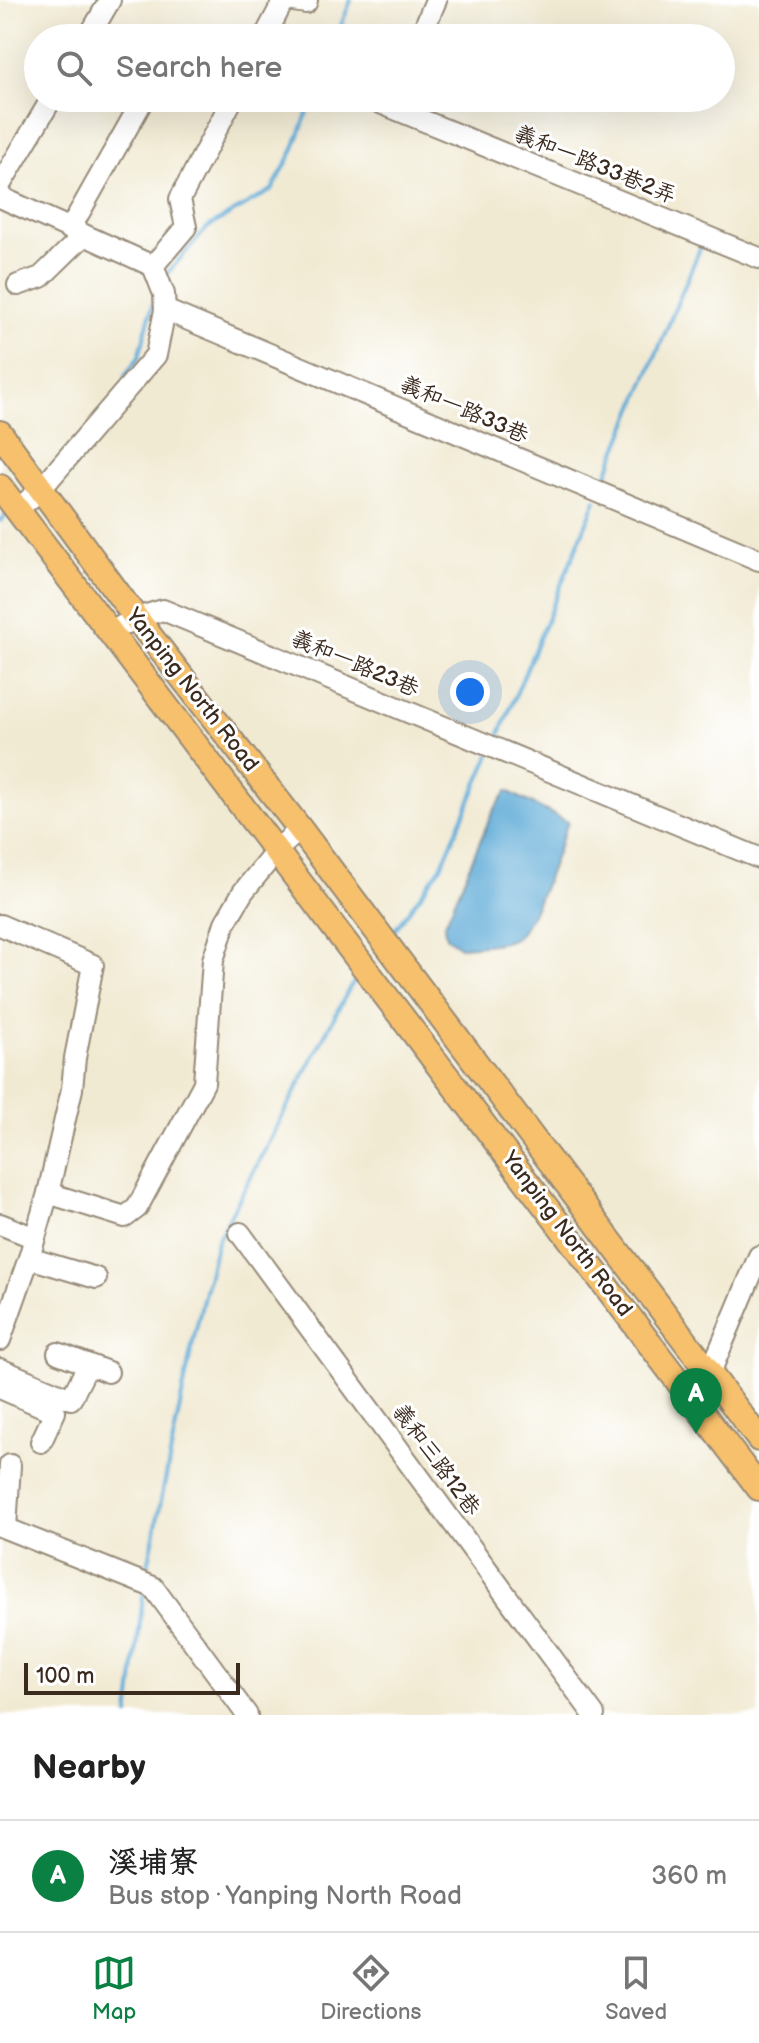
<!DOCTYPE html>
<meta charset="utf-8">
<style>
:root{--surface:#fff;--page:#f6f6f6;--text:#222;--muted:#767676;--line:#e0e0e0;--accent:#0b8043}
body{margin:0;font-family:"Balsamiq Sans","LXGW WenKai TC",sans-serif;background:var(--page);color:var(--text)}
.scale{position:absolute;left:24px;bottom:20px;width:216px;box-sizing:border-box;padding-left:8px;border:4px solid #3b2a1e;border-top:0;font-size:22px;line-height:28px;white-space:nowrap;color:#3b2a1e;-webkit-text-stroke:6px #fff;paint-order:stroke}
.you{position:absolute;left:470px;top:692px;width:28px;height:28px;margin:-20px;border:6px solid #fff;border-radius:50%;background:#1a73e8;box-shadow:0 0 0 12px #1a73e833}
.badge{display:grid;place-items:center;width:52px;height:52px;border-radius:50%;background:var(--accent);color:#fff;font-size:26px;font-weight:700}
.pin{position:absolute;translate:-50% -66px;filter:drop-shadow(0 2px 4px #0008)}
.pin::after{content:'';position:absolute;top:42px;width:28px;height:24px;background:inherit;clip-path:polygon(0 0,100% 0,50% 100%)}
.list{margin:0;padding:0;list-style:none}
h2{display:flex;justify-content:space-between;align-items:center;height:104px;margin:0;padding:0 32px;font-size:34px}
h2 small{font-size:26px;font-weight:400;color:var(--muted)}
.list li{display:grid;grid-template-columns:52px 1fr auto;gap:24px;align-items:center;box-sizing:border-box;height:112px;padding:0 32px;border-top:2px solid var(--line)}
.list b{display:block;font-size:30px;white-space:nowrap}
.list p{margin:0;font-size:26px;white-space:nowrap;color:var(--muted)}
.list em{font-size:26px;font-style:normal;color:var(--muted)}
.icon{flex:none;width:44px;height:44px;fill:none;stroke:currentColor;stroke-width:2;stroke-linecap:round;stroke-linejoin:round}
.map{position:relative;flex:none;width:759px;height:1715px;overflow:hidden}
.search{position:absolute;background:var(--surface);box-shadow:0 8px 32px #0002;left:24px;right:24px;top:24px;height:88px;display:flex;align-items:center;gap:20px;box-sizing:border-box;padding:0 28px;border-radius:44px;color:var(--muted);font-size:30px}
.sheet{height:216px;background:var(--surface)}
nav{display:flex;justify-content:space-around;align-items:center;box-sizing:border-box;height:112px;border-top:2px solid var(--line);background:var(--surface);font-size:22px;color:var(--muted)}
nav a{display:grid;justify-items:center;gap:4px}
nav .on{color:var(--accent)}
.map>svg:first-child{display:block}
.water{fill:#5eabd7;stroke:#4c6a7a;stroke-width:2}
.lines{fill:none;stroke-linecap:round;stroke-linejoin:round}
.stream{stroke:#5eabd7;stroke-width:4}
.minor-casing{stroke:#968a78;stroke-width:24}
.major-casing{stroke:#968a78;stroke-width:28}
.minor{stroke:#fff;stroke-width:20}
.major{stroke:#f7c06c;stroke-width:24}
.labels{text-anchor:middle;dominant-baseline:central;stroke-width:6;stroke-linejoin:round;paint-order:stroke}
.street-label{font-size:22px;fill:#3b2a1e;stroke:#fff}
</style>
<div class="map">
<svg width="759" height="1715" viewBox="0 0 759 1715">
<rect width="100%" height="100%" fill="#fff"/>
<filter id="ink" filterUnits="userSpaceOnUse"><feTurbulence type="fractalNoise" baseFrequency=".0125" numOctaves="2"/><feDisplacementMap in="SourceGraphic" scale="16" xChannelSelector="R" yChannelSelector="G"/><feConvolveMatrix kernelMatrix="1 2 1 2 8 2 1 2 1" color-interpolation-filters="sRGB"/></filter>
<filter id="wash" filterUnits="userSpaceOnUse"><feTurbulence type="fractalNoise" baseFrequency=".006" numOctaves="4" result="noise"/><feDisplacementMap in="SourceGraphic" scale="32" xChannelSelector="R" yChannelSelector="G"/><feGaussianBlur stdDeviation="1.8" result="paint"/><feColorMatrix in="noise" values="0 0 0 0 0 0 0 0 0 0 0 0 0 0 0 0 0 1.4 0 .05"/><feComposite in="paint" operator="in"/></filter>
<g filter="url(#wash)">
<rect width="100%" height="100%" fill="#f1ead3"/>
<path class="water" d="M507,791L568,822C559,846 534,923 516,937C504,945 474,946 460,947L446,937L444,926L492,813Z"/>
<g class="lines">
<g class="stream">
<path d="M336,38L351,0"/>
<path d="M164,277L208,227L272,190L293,151L313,98"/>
<path d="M125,376L139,357L156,292"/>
<path d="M601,488L703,241"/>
<path d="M0,521L7,513"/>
<path d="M496,743L596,500"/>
<path d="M391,935L441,867L490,755"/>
<path d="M146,1576L192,1346L217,1241L350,987L359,977"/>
<path d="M129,1715L144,1589"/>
</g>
</g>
</g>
<g filter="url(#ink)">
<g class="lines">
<defs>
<g id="minor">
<path d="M287,0L306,3L307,0"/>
<path d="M88,38L110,0"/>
<path d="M264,38L284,0"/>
<path d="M420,38L436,0"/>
<path d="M368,98L759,258"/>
<path d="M0,185L52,98"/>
<path d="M0,197L153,266L164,294L165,310L759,560"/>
<path d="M70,229L144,98"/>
<path d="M153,266L186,227L180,199L233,98"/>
<path d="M18,285L41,277L84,235"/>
<path d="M17,510L40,490L156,355L165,310"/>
<path d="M111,632L136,618L163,610L759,858"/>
<path d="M0,925L93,965L75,1058L72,1089L48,1193"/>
<path d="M0,1224L35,1238"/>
<path d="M240,1233L594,1715"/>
<path d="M29,1258L96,1278"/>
<path d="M0,1340L29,1258L48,1193L125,1217L137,1208L204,1083L213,960L225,923L243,892L277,850L300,829"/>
<path d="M58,1353L108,1372"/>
<path d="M0,1369L71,1399L88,1365"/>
<path d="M0,1388L55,1412L41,1442"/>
<path d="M686,1392L710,1373L759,1256"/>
<path d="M0,1526L153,1587L247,1715"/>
<path d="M6,1528L10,1465"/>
</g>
<g id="major">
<path d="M0,433L136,618L300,829L759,1439"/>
<path d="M0,487L759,1488"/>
</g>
</defs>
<use href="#minor" class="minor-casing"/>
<use href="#major" class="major-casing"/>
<use href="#minor" class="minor"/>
<use href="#major" class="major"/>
</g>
</g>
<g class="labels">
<g class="street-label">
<text transform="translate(595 165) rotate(22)">義和一路33巷2弄</text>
<text transform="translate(464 410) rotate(23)">義和一路33巷</text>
<text transform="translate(355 664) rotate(23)">義和一路23巷</text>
<text transform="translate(192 690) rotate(52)">Yanping North Road</text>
<text transform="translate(567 1234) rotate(53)">Yanping North Road</text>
<text transform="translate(436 1460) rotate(54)">義和三路12巷</text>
</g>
</g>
</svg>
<div class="scale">100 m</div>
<div class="you"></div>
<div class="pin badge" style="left:696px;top:1434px">A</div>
<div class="search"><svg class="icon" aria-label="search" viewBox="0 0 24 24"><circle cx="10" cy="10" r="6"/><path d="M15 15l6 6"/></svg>Search here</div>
</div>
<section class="sheet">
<h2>Nearby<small></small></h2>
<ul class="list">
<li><span class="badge">A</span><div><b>溪埔寮</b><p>Bus stop · Yanping North Road</p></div><em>360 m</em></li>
</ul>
</section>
<nav>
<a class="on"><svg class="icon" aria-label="map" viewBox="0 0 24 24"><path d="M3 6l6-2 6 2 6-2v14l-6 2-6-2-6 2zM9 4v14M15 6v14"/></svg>Map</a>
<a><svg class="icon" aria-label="directions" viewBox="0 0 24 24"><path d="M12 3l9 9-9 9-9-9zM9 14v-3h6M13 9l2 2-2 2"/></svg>Directions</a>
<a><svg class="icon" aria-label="saved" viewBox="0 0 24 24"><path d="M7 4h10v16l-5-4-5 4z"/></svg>Saved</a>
</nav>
